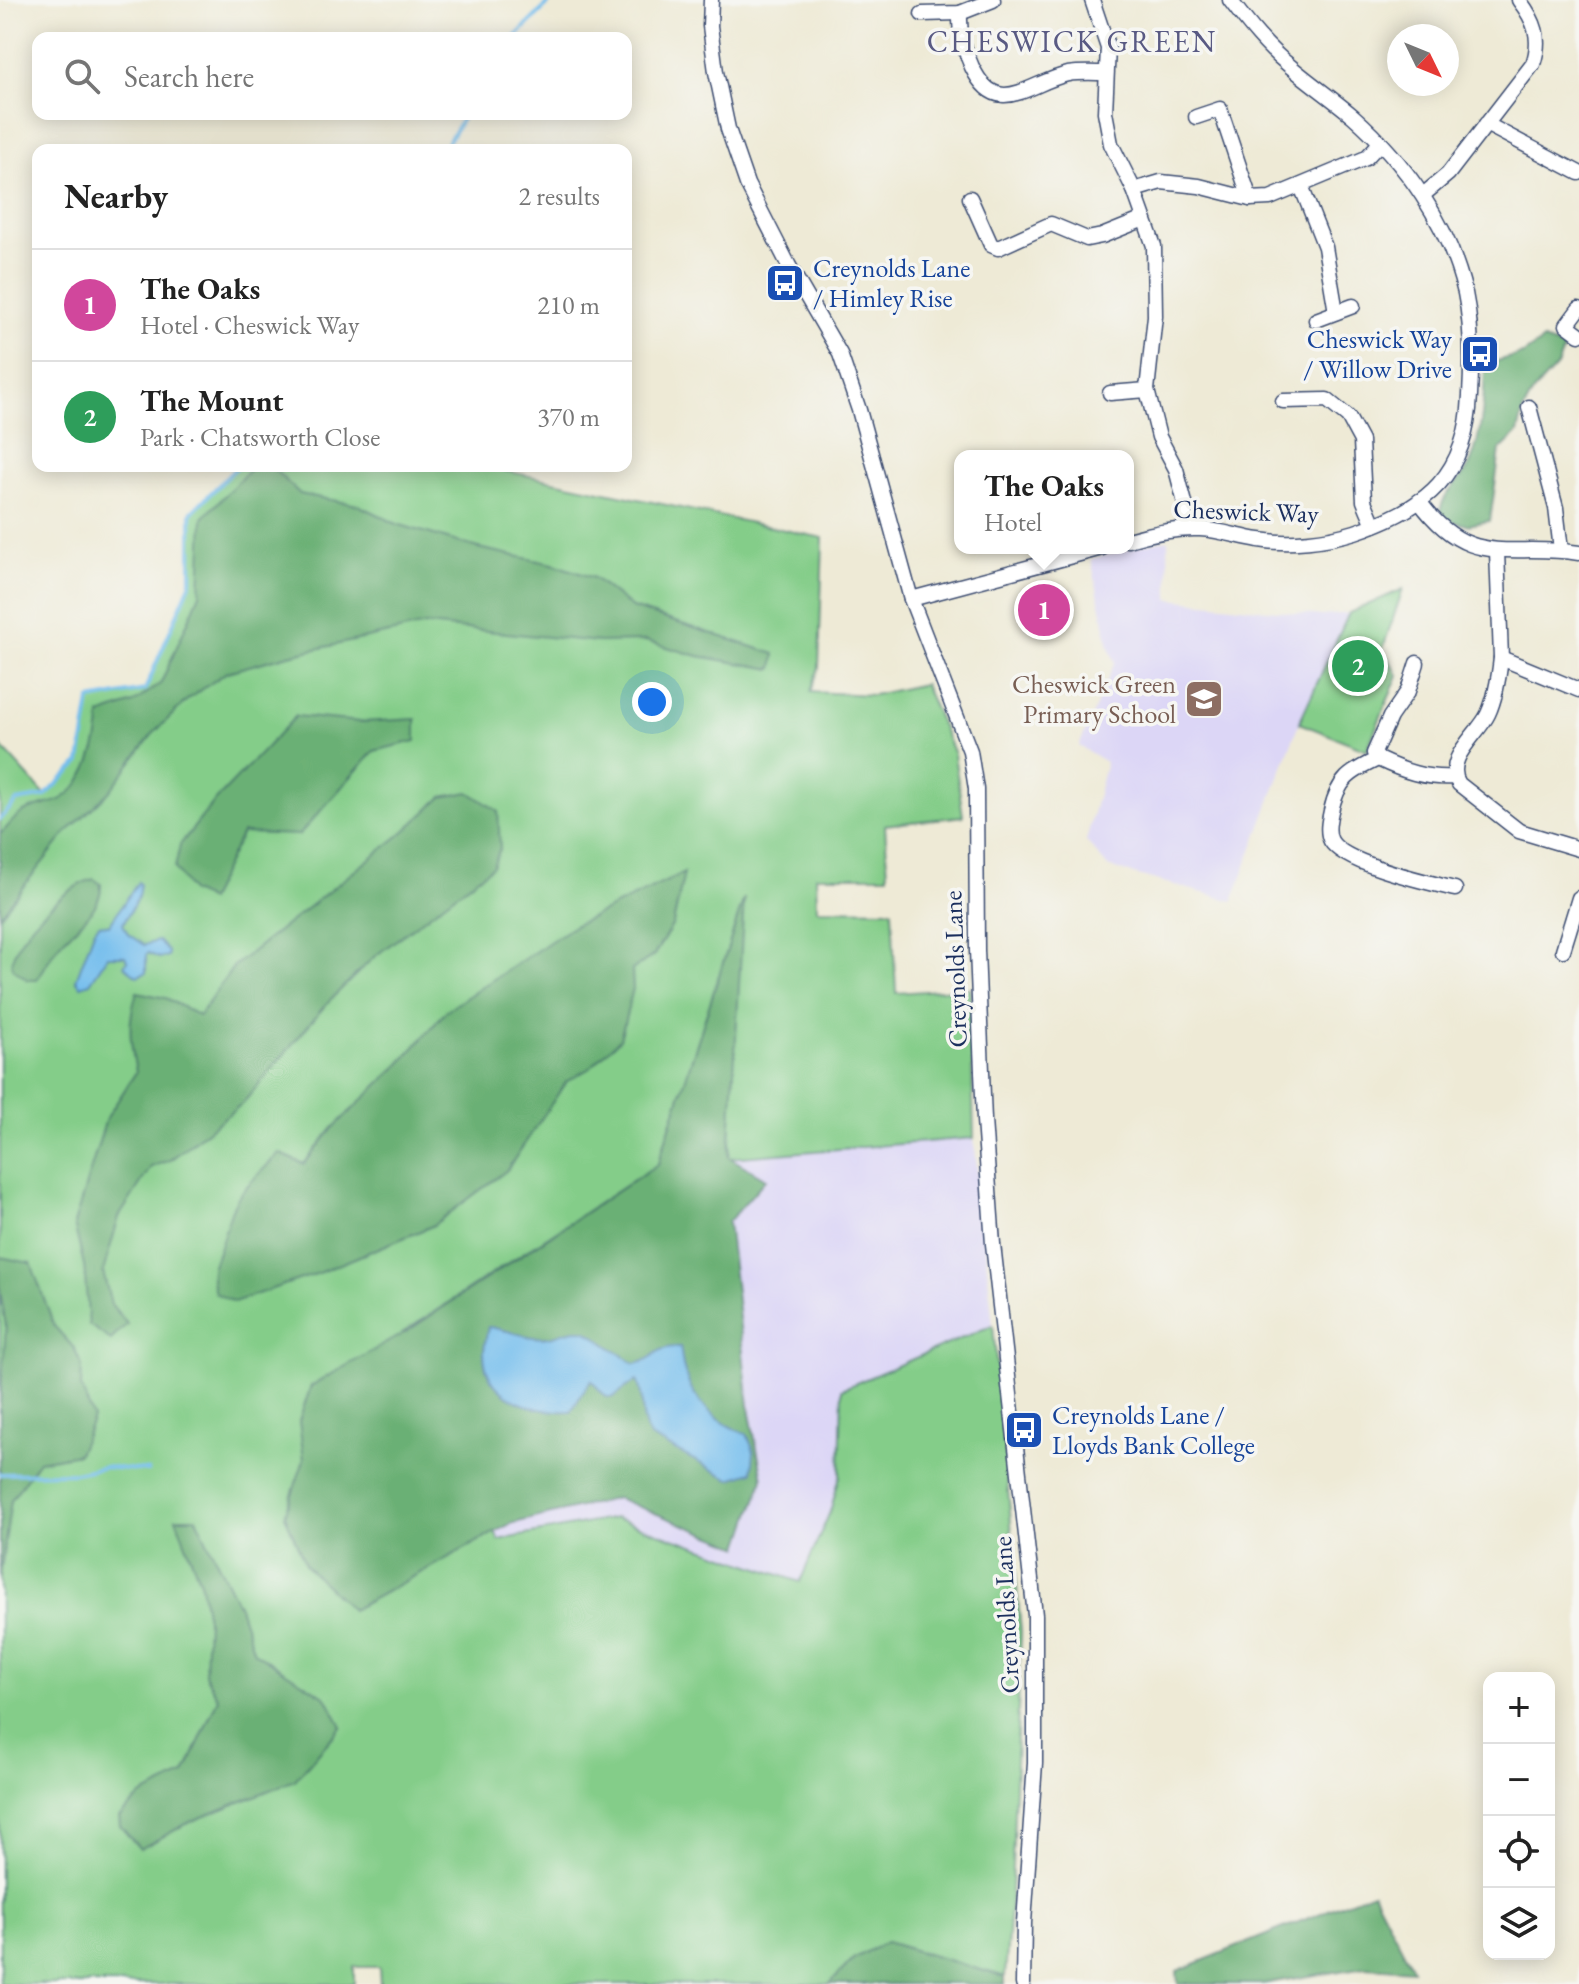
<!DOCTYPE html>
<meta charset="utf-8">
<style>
:root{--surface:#fff;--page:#f6f6f6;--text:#222;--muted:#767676;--line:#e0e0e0;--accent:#ea580c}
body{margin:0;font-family:"EB Garamond",serif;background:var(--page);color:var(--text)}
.controls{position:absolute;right:24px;bottom:24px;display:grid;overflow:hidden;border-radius:16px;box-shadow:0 4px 20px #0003}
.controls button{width:72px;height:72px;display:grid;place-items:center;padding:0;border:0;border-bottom:2px solid var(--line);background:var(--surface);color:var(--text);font:40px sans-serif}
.compass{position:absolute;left:1387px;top:24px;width:72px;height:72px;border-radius:50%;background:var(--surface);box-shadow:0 4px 20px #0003;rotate:133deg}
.you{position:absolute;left:652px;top:702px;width:28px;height:28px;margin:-20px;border:6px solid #fff;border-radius:50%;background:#1a73e8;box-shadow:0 0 0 12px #1a73e833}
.badge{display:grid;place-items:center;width:52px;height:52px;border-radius:50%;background:var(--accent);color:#fff;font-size:26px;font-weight:700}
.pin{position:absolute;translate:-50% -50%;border:4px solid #fff;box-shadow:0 2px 8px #0006}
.popup{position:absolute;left:954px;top:450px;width:180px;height:104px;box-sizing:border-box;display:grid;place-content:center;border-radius:16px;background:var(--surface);filter:drop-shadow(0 2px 6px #0005);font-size:26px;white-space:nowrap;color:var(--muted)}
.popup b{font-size:30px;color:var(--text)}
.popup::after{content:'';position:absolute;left:50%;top:100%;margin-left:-16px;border:16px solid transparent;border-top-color:var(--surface)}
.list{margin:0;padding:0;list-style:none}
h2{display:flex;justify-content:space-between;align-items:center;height:104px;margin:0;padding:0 32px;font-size:34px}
h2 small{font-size:26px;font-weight:400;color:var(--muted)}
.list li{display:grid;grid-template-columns:52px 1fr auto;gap:24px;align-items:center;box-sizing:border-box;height:112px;padding:0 32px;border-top:2px solid var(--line)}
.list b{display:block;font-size:30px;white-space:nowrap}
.list p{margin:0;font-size:26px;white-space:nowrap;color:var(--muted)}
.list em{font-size:26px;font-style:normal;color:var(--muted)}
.icon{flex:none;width:44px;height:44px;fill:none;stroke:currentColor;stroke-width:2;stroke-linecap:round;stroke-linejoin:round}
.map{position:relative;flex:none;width:1579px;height:1984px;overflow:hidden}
.search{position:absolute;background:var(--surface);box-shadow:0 4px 20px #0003;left:32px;top:32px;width:600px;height:88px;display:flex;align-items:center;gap:20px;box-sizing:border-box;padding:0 28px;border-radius:16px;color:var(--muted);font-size:30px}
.panel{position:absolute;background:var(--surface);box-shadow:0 4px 20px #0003;left:32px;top:144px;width:600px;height:328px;border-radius:16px}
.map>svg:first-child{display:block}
.built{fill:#dcd6f6}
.green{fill:#84cd89;stroke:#507e74;stroke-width:2}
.forest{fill:#6bb075;stroke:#43706a;stroke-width:2}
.water{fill:#74beed;stroke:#4876a6;stroke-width:2}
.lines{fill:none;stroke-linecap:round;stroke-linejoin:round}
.stream{stroke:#74beed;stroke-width:4}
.minor-casing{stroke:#3b4b70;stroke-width:17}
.minor{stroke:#fff;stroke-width:14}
.labels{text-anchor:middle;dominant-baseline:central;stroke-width:7;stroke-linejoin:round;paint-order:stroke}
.transit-label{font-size:26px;fill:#164399;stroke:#f6f6f2;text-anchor:start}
.street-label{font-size:26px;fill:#1b2f5e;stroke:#f6f6f2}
.education-label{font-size:26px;fill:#785e54;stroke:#f6f6f2;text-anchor:end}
.quarter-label{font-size:30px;letter-spacing:2px;fill:#595a83;stroke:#f6f6f2}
</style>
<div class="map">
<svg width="1579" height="1984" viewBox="0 0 1579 1984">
<rect width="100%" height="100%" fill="#f6f6f2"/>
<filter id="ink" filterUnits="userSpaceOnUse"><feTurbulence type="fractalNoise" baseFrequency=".0125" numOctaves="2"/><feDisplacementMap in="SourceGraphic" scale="16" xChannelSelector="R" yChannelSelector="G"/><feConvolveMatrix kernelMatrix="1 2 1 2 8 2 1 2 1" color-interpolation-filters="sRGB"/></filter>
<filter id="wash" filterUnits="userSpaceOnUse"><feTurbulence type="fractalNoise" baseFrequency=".006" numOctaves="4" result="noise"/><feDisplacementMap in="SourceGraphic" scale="32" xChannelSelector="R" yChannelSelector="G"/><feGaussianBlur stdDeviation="1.8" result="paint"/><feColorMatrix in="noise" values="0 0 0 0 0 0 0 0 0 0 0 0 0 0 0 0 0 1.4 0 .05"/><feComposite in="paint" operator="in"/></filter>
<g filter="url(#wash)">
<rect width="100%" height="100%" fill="#eeead6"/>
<g class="built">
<path d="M1168,539L1169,599L1322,616L1349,613L1299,723L1233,901L1108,867L1086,841L1106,762L1079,746L1115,662L1109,647L1091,559Z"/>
<path d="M974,1138L993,1325L842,1389L840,1476L830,1512L800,1582L615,1518L499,1540L402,1332L729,1158Z"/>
</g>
<g class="green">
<path d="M238,466H482L823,538L819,667L811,692L873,695L924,684L954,754L963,816L885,825L888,876H816L817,909L892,910L896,993L970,988L974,1138L729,1158L743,902L658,1164L402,1333L499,1540L615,1518L800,1582L830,1512L840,1476L842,1389L993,1325L1021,1632L1011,1893L1005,1977L886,1942L853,1959L830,1984H380L379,1967H354V1984H0V745L45,795L80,762L90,700L145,690L191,582V513Z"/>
<path d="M1403,589L1381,654L1389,659L1398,675L1367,750L1299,723L1349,613Z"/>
</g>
<g class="forest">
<path d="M1544,340L1564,349L1557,366L1533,392L1523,411L1518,433L1500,450L1490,521L1467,525L1447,520L1440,511C1443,492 1462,481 1470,464C1483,433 1484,396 1485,364L1523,354Z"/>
<path d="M253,466H270L300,494L358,505L397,524L478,548L553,564L594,578L632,608L775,654L773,669L698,656L646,641L599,642L426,625L289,655L227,672L187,700L152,735L109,792L67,832L0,916V834C8,828 13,818 22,813C34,805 53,805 63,798C88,782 100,743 100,715L133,703L161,683L200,594L203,518Z"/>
<path d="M296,716L361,722L416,719V741L374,751L299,835L242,833L209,900L191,892L175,868L180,845L213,803Z"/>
<path d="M469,792L498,811L500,848L493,866L374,957L328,1002L244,1102L170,1160L151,1167L119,1217L103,1272L111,1304L127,1324L111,1340L89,1325L84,1265L74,1224L106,1119L136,1072C130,1041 127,1022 137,992L166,998L199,1016L234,966L400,835L442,797Z"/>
<path d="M684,873L673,924L654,955L632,970L633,989L620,1039L590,1068L566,1082L507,1170L432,1226L316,1274L234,1302L215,1293C207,1266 215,1264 222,1240C227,1226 229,1212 237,1199C248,1182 266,1168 279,1153L304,1164L333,1128L400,1064L446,1011L575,925Z"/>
<path d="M94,879L101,884C102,912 73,926 58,946C50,957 44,969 37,980H28L12,968C8,940 67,884 94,879Z"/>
<path d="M744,898L729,1157L766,1179L728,1222L750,1414L763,1479L740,1547L617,1498L510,1524L352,1610L306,1566L285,1515L304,1460L299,1421L311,1386L409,1330L658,1164Z"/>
<path d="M0,1257L31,1263L54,1326L74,1348L82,1366L81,1387L93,1418L78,1454L39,1461L11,1500L0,1578V1407L6,1327L0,1290Z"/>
<path d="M176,1518H196L239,1607L254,1652L326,1697L342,1726L295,1780L190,1822L140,1849L120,1826L119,1817L142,1795L185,1774L218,1698L205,1674L207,1619L201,1585Z"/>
<path d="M1373,1892L1413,1970L1365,1967L1261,1984H1178L1177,1971Z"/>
<path d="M886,1942L1005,1977V1984H830L853,1959Z"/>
</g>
<g class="water">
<path d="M138,882L140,884L138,897L123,924L128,934L144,945L158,941L168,952V956L159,958L148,953L146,955V973L137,976L124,966L127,961L125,956H108L90,983L81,986L76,980L94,931L99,924L109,925Z"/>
<path d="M488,1327C508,1329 528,1340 548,1337C561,1335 573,1327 587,1331L635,1364C655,1361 653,1346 680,1347C682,1356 682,1365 685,1373C693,1402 720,1425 747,1434L754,1452L752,1472L730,1479L650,1437C638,1416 646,1400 637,1380L613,1397H606L591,1380L571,1411C534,1414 484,1397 484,1353C484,1344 487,1335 488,1327Z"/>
</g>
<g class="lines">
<g class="stream">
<path d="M514,38L552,0"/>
<path d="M443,150L465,114"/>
<path d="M0,819L17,801L45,796L80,762L90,700L145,690L191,582V513L238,466"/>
<path d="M0,1474L75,1473L105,1467L148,1471"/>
</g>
</g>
</g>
<g filter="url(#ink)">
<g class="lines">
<defs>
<g id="minor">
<path d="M711,0L710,26L716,72L728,129L747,184L789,266L840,354L859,410L911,599L970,751L976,789L977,950L984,1120L993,1244L1035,1615V1763L1024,1923L1023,1984"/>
<path d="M1092,0L1108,48L1105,112L1111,144L1134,190L1154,246L1155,316L1147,390L1159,437L1176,469L1185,503L1186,529"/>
<path d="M960,13C959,34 964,48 972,67C997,120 1028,83 1068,74C1080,72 1094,73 1106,73"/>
<path d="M922,14L960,13L993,0"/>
<path d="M1196,117L1220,109L1250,199"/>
<path d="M1486,124L1579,173"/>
<path d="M1301,186L1325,247L1336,312"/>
<path d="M1134,190L1161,182L1199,186L1250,199L1270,198L1366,158L1380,143"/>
<path d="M1423,195L1448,174L1533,64C1542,38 1535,21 1519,0"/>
<path d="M970,198L991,245L998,248L1051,224L1087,239L1102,236L1144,219"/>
<path d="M1579,309L1567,325L1579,334"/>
<path d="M1316,320L1353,306"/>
<path d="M1110,393L1147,390"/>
<path d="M1283,401L1327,400L1348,417L1361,441L1364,501L1374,525"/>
<path d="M1529,407L1556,508L1561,550"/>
<path d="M1419,501C1470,571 1508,542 1579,553"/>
<path d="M1128,540C1151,533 1175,528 1200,529C1219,530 1240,537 1259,540C1290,545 1326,541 1355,532C1428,508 1467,474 1470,395C1472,362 1472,326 1465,293C1449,224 1405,162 1353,116C1333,99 1311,84 1291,67C1267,48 1248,24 1230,0"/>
<path d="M1497,551L1501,658C1499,676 1496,697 1488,714C1478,735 1443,759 1459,784L1519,831L1579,849"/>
<path d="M911,599L1102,548"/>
<path d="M1501,658L1579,690"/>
<path d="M1378,759L1374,753L1390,717L1408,691L1417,663"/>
<path d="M1454,777C1426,779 1403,771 1378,759C1350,772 1338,779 1331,811C1329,820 1326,832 1331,841C1344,864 1427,882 1455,889"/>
<path d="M1563,950L1579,898"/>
</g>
</defs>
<use href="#minor" class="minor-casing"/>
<use href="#minor" class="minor"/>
</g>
</g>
<defs>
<symbol id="bus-square" viewBox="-11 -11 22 22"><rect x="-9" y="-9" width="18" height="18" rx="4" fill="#1a4fb4" stroke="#f6f6f2"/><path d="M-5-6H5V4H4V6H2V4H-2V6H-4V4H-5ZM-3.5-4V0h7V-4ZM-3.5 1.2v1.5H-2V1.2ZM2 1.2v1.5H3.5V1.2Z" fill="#fff"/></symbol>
<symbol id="school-square" viewBox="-11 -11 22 22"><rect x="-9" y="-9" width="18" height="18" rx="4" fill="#8d6e63" stroke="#f6f6f2"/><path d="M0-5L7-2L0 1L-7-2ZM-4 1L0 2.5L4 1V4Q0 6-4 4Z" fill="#fff"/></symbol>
</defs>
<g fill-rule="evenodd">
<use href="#bus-square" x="763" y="261" width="44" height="44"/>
<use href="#bus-square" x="1458" y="332" width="44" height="44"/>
<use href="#school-square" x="1182" y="677" width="44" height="44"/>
<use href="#bus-square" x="1002" y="1408" width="44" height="44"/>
</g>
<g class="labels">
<g class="transit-label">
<text x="813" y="268">Creynolds Lane<tspan x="813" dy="30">/ Himley Rise</tspan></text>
<text x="1452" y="339" text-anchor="end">Cheswick Way<tspan x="1452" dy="30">/ Willow Drive</tspan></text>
<text x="1052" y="1415">Creynolds Lane /<tspan x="1052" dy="30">Lloyds Bank College</tspan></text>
</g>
<g class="street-label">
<text transform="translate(1246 511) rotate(2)">Cheswick Way</text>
<text transform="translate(955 969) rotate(-92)">Creynolds Lane</text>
<text transform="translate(1006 1615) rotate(-93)">Creynolds Lane</text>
</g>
<g class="education-label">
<text x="1176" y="684">Cheswick Green<tspan x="1176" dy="30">Primary School</tspan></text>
</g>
<g class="quarter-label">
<text x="1072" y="41">CHESWICK GREEN</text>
</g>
</g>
</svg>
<div class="controls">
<button>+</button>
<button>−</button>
<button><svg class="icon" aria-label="locate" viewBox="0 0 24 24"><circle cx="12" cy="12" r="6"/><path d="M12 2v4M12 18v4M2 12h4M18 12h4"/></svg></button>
<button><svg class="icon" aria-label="layers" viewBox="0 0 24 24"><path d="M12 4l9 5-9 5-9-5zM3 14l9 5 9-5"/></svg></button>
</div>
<svg class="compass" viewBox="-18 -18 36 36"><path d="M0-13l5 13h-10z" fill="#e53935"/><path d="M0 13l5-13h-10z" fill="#767676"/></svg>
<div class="you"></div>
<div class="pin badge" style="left:1044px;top:610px;background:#d1479c">1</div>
<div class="popup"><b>The Oaks</b>Hotel</div>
<div class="pin badge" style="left:1358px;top:666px;background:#2e9e5b">2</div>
<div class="search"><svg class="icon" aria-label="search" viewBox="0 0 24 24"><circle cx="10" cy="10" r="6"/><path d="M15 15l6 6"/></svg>Search here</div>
<section class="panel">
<h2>Nearby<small>2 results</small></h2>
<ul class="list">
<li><span class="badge" style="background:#d1479c">1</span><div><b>The Oaks</b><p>Hotel · Cheswick Way</p></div><em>210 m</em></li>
<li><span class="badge" style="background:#2e9e5b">2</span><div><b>The Mount</b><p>Park · Chatsworth Close</p></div><em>370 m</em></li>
</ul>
</section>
</div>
